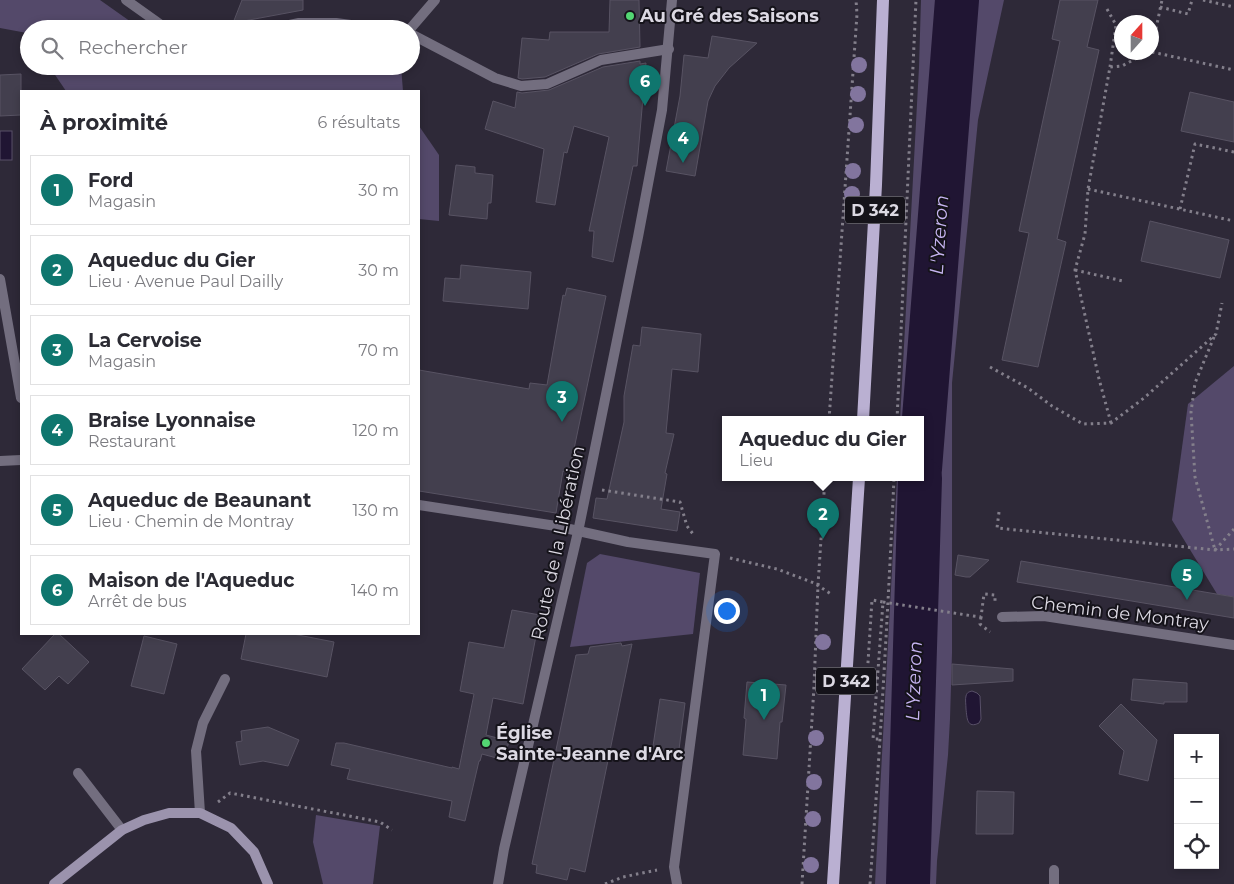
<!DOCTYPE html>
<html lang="fr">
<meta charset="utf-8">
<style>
:root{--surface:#fff;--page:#f7f7f7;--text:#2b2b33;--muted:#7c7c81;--line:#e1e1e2;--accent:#0f766e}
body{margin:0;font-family:Montserrat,sans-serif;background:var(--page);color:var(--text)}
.controls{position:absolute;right:15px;bottom:15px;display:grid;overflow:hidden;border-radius:0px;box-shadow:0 2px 8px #0003}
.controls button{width:45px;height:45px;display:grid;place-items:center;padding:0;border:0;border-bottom:1px solid var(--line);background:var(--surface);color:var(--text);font:25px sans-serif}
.compass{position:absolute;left:1114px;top:15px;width:45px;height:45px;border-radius:50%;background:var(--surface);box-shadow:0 2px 8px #0003;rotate:21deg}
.you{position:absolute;left:726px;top:610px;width:18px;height:18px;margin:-12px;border:4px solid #fff;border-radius:50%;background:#1a73e8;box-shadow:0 0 0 8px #1a73e833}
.badge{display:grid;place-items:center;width:32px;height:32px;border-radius:50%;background:var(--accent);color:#fff;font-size:16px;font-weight:700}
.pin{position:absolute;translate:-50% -41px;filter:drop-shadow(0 1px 2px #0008)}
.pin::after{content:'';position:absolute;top:26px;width:18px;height:15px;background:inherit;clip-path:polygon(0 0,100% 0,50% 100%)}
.popup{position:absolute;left:722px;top:416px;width:202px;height:65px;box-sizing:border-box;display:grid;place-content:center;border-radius:0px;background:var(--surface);filter:drop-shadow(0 1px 4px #0005);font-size:16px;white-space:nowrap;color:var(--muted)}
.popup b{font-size:19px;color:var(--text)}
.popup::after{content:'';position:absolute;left:50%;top:100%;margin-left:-10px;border:10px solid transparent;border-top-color:var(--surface)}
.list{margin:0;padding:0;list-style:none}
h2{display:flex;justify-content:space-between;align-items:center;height:65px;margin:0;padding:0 20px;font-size:21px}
h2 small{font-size:16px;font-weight:400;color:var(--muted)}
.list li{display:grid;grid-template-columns:32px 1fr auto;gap:15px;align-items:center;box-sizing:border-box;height:70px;margin:0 10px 10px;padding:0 10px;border:1px solid var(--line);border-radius:0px}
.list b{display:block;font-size:19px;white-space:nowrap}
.list p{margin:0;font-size:16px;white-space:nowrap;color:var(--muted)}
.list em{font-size:16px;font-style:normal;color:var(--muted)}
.icon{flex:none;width:28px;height:28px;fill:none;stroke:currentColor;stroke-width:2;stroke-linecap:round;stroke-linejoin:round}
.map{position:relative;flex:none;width:1234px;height:884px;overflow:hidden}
.search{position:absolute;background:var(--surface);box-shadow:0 2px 8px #0003;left:20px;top:20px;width:400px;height:55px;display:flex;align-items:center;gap:12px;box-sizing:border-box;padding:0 18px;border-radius:28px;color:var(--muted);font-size:19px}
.panel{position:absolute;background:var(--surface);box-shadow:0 2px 8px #0003;left:20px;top:90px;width:400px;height:545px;border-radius:0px}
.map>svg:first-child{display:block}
.green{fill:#54496a}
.water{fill:#201533;stroke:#585068}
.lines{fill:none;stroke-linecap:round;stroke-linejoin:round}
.river{stroke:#201533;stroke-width:44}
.building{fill:#433f4e;stroke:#585363}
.path{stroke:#837f8b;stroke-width:3;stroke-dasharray:2.5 4;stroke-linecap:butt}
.lane{stroke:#736e7f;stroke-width:10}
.street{stroke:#736e7f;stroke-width:10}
.secondary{stroke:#9b93ad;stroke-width:10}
.primary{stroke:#bab0d2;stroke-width:12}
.path-bridge{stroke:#837f8b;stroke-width:3;stroke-dasharray:2.5 4;stroke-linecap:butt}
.tree{fill:#82759e}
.poi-dot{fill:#53d673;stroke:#15131a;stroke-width:2}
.labels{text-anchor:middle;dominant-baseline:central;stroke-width:4;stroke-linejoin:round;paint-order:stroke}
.shield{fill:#15131a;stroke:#a09ea7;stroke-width:1}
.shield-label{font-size:16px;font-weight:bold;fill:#dcd9e3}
.poi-label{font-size:18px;font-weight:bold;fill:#dcd9e3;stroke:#15131a;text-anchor:start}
.street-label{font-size:18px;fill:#dcd9e3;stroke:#15131a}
.water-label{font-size:19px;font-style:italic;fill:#c7b5f2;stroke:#15131a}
</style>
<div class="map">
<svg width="1234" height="884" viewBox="0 0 1234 884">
<rect width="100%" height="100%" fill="#2e2938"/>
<g class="green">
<path d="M0,0H100L141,29H29V35L27,33L0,28Z"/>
<path d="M921,0H1004L978,120L952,383V653L950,719L948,755L937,861L936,884H875L897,478H920V420H900L919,67Z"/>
<path d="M49,66H401L403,91H66Z"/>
<path d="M419,126L439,155V221L419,219Z"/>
<path d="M1234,366V597L1217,594L1172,520L1188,404Z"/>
<path d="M600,554L700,573L693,634L570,647L587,563Z"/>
<path d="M316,815L380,826L373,884H323L313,842Z"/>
</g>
<g class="water">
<rect x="0" y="131" width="12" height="29"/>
<path d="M972,691L977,693L980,696L981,719L979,723C967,729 967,718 966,709C966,705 965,699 966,696C967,692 969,692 972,691Z"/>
</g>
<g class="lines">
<g class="river">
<path d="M920,469L957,0"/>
<path d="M908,884L920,478"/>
</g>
</g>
<g class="building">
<path d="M242,0H303V10L233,23Z"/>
<path d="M610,0H639L640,47L598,54L545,77L522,79L518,78L522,38L549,40L550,32H609Z"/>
<path d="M1060,0H1098L1087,47L1099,50L1057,239L1066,242L1038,367L1002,360L1029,233L1019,231L1060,41L1052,39Z"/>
<path d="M712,36L757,43L729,68L715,86L708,101L695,176L666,171L680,96L684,55L708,58Z"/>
<path d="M640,61V64L646,63L637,166H633L613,262L592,257L594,231H589L609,137L574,126L567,153L564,152L555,205L536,202L544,149L485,129L493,101L515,108L517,92L522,93L549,90L603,67Z"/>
<path d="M21,74V115L0,116V75Z"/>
<path d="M1190,92L1234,102V142L1181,131Z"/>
<path d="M456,165L475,167V173L493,175L491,203H488L487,219L449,215Z"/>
<path d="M1150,221L1229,240L1220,278L1141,261Z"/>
<path d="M461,265L531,272L528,309L443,301L445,278L460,279Z"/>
<path d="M567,288L606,296L569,473L563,471L556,513L419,491V370L529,389L530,383L547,385L563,295L565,296Z"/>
<path d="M642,327L701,334L698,372L672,369L666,433L674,434L665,473L667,474L661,509L680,512L677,531L593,518L596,498L607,499L624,422V396L633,345L640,346Z"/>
<path d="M958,555L989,560L970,577H966L955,575Z"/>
<path d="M1021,561L1234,597V618L1017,582Z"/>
<path d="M512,610L540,615L523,704L493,698L486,735L509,741L504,760L482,754L480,761H479L465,821L449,817L452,801L347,779L350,769L331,765L336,743H344L452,768V767L459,769L474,694L460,691L469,642L504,648Z"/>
<path d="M55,634H59L89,662L68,684L59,676L45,690L22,669Z"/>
<path d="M246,634H293L334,642L327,677L241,659Z"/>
<path d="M144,636L177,644L164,694L131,686Z"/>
<path d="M621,643L622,646L632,644L585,872L570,868L567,880L536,873L537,865L532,864L576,655L588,654L590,647Z"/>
<path d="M952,664L1013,669V681L952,685Z"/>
<path d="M1133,679L1187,683V702H1164V704L1131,700Z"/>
<path d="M747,682L786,685L782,722H780L777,759L743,755L746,719L744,718Z"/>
<path d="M660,699L685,703L678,757L652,753Z"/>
<path d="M1121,704L1157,740L1148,781L1119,774L1124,751L1099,726Z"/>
<path d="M268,727L299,740L288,766L263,761L240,765L236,742L242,741L241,731Z"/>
<path d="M977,791L1014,792L1013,834H976Z"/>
</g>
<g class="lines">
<g class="path">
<path d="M1203,0L1234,7"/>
<path d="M1160,7L1188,14L1192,0"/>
<path d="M1107,9L1116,25L1110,67"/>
<path d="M1152,48L1162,0"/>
<path d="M1152,52L1234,70"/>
<path d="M1088,189L1234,221"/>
<path d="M1180,209L1195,144L1234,152"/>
<path d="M1075,270L1123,281"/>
<path d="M1214,337L1195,383L1191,412L1195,477L1215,550"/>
<path d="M990,367L1028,388L1052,406L1083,424L1111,423L1144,398L1216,334L1222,303"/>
<path d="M829,420L857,14L856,0"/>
<path d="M897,420L916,0"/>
<path d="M1111,423L1099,379L1075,270L1085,234L1088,189L1110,67L1122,66L1148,52"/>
<path d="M602,490L680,502L687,526L693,534"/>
<path d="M999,512L997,528L1215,550L1234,549"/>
<path d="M1215,550L1234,529"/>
<path d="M730,558L777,569L814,583L831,594"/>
<path d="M973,616L981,617L984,594L995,595V601"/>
<path d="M981,617L980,624L990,632"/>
<path d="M878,678H867L872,600L883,602L873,739H881"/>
<path d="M218,802L230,793L380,822L392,830"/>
<path d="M605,884L623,877L657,870"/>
<path d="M802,884L814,686L818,585L825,478"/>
<path d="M870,884C880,749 888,613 894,478"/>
</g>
<path class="lane" d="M200,813L196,751L203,723L225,679"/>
<g class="street">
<path d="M126,0L164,27L170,29"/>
<path d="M271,29L299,23H336L380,29"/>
<path d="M410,29L435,0"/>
<path d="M411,34L495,78L521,86L547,84L601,60L669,49"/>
<path d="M0,279L21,398"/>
<path d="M0,461L21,460"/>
<path d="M419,505L556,526L628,542L715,554L674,867L677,884"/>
<path d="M1002,617L1044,616L1234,645"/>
<path d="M78,773L122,830"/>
<path d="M498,884L504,849L578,532L638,237L662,110L672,0"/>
<path d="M1054,884V870"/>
</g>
<path class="secondary" d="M54,884L122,830L144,820L169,813H200L231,828L254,852L268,884"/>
<g class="primary">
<path d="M863,420L876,185L883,0"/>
<path d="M833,884L859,478"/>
</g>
<path class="path-bridge" d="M883,602L973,616"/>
</g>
<g class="tree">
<circle cx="859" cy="65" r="8"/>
<circle cx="858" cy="94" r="8"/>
<circle cx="856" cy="125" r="8"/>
<circle cx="853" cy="171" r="8"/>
<circle cx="852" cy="194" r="8"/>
<circle cx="823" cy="642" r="8"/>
<circle cx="816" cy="738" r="8"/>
<circle cx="814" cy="782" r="8"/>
<circle cx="813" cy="819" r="8"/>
<circle cx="811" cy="865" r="8"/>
</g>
<g class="poi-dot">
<circle cx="630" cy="16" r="5"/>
<circle cx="486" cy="743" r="5"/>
</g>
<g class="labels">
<g class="shield">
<rect x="845" y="196.5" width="60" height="27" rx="4"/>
<rect x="816" y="667.5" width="60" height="27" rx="4"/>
</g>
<g class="shield-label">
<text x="875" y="210">D 342</text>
<text x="846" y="681">D 342</text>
</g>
<g class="poi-label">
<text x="640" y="16">Au Gré des Saisons</text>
<text x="496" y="733">Église<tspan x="496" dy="21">Sainte-Jeanne d'Arc</tspan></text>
</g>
<g class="street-label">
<text transform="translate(558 543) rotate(-78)">Route de la Libération</text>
<text transform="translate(1120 613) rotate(7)">Chemin de Montray</text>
</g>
<g class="water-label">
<text transform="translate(939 235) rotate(-86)">L'Yzeron</text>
<text transform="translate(914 681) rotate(-88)">L'Yzeron</text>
</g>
</g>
</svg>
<div class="controls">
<button>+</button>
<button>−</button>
<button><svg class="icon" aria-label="locate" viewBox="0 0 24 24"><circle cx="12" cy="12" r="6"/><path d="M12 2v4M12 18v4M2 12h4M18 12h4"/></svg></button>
</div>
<svg class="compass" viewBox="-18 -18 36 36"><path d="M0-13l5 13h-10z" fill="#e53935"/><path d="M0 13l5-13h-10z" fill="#7c7c81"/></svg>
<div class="you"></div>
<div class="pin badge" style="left:764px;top:720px">1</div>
<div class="pin badge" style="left:823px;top:539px">2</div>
<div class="popup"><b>Aqueduc du Gier</b>Lieu</div>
<div class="pin badge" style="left:562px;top:422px">3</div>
<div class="pin badge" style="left:683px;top:163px">4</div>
<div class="pin badge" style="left:1187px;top:600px">5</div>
<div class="pin badge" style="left:645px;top:106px">6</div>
<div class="search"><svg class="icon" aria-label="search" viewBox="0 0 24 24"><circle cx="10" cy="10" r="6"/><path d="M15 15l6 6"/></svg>Rechercher</div>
<section class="panel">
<h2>À proximité<small>6 résultats</small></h2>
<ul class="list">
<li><span class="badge">1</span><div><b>Ford</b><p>Magasin</p></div><em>30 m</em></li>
<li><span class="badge">2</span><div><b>Aqueduc du Gier</b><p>Lieu · Avenue Paul Dailly</p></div><em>30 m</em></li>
<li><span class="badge">3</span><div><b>La Cervoise</b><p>Magasin</p></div><em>70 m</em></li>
<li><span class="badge">4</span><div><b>Braise Lyonnaise</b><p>Restaurant</p></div><em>120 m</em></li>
<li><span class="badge">5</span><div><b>Aqueduc de Beaunant</b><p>Lieu · Chemin de Montray</p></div><em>130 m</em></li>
<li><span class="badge">6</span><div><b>Maison de l'Aqueduc</b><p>Arrêt de bus</p></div><em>140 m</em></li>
</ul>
</section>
</div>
